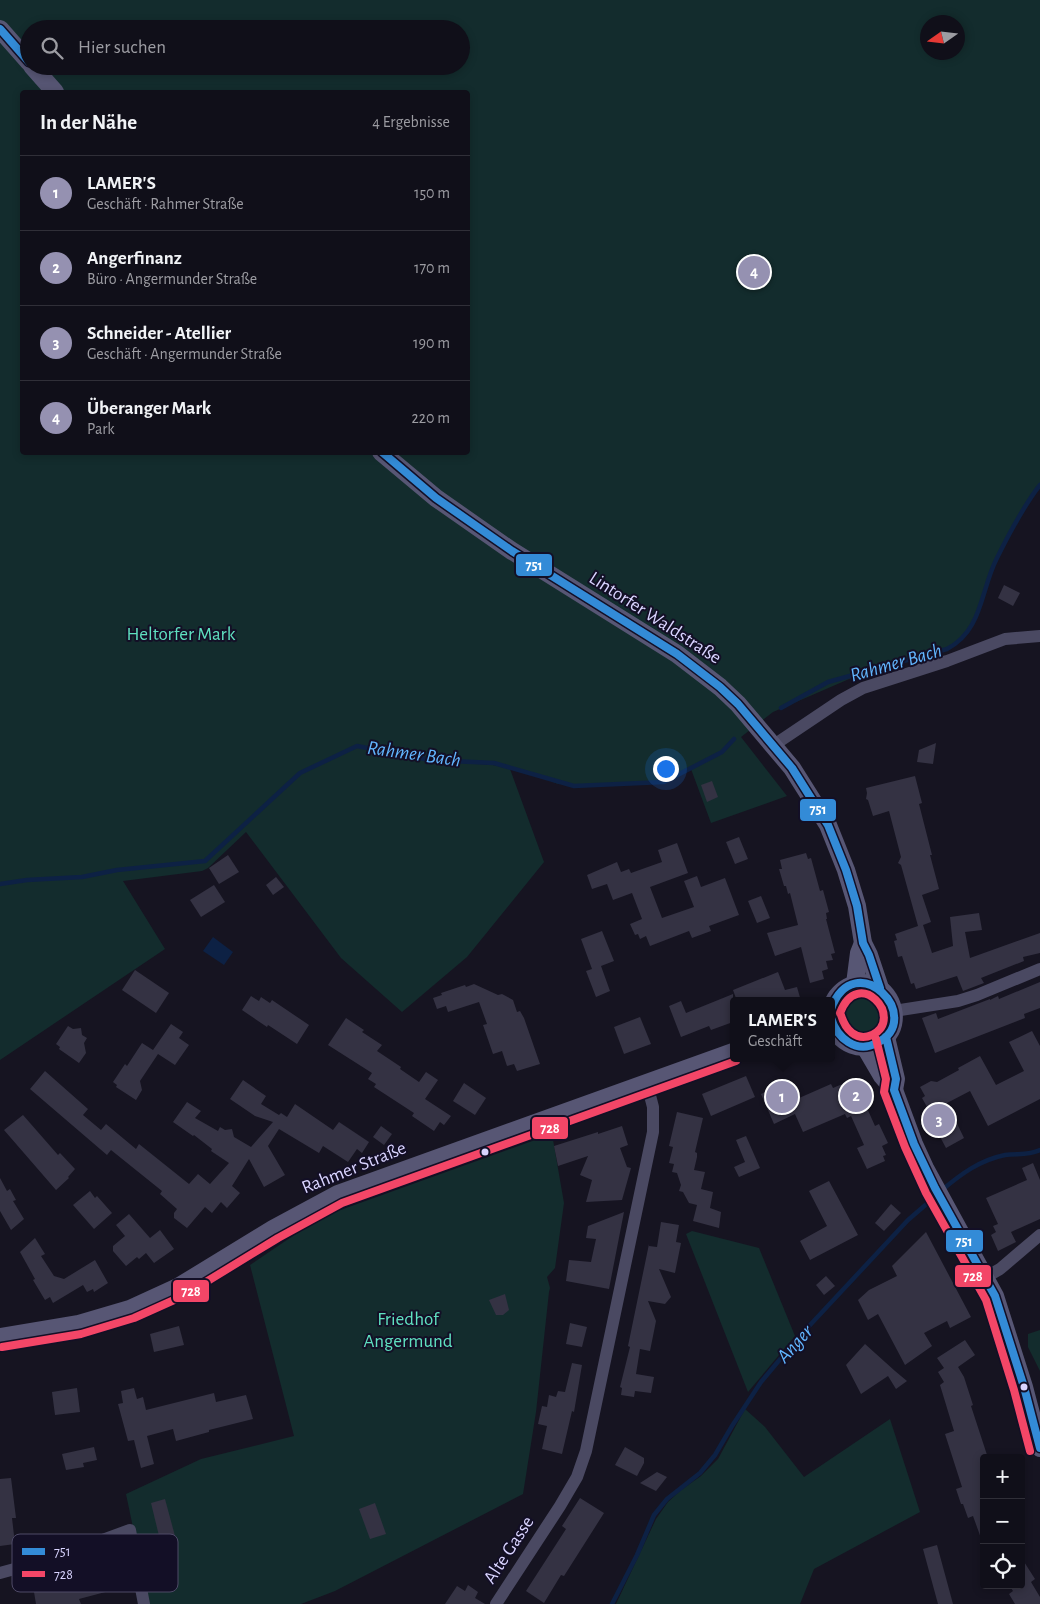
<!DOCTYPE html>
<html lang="de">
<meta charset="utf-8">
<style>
:root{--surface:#100f19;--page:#1e1d26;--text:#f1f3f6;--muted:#9c9ca2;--line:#302f38;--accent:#9591b1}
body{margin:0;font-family:"Alegreya Sans",sans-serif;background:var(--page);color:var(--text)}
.controls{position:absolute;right:15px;bottom:15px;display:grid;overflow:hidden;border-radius:5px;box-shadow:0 2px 8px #0003}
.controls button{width:45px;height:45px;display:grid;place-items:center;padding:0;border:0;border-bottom:1px solid var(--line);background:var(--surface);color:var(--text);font:25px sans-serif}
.compass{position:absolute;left:920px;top:15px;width:45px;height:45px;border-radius:50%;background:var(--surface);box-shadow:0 2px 8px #0003;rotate:256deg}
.you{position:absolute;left:665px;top:768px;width:18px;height:18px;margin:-12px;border:4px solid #fff;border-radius:50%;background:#1a73e8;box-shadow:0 0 0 8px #1a73e833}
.badge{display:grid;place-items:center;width:32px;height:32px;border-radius:50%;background:var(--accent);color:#fff;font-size:16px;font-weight:700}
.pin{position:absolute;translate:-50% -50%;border:2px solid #fff;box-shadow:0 1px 5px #0006}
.popup{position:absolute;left:730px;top:997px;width:105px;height:65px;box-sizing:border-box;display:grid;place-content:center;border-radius:5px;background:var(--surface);filter:drop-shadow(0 1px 4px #0005);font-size:16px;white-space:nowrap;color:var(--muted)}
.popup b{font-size:19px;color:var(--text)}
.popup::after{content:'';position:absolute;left:50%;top:100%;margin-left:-10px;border:10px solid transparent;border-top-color:var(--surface)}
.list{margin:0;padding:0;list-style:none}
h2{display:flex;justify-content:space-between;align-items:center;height:65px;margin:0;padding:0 20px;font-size:21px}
h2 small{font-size:16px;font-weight:400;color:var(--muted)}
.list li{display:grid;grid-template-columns:32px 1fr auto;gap:15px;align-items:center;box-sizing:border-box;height:75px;padding:0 20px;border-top:1px solid var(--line)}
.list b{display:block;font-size:19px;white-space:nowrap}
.list p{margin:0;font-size:16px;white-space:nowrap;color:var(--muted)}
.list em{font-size:16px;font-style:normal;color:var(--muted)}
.icon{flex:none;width:28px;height:28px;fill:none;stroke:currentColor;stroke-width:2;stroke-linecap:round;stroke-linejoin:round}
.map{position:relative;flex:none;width:1040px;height:1604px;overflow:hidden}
.search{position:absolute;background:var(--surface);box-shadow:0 2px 8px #0003;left:20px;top:20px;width:450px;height:55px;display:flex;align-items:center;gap:12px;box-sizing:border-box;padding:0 18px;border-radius:28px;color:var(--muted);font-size:19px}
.panel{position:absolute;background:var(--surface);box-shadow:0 2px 8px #0003;left:20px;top:90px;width:450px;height:365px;border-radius:5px}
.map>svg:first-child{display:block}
.green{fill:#132c2d;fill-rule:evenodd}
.water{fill:#0d2144}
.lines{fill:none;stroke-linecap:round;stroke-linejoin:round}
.stream{stroke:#0d2144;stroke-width:4.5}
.building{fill:#343243}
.street{stroke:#4a4962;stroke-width:12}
.secondary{stroke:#575674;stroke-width:18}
.bus-1-casing{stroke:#130f26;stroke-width:11}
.bus-2-casing{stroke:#130f26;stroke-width:11}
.bus-1{stroke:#338bd7;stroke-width:8}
.bus-2{stroke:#f34667;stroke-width:8}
.bus-dot{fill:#d9d4ff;stroke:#130f26;stroke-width:2}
.labels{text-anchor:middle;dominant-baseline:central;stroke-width:4;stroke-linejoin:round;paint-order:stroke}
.street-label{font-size:19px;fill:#d9d4ff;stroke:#130f26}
.park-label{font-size:19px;fill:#5fe0c0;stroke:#130f26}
.water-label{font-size:20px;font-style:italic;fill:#62b6ff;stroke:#130f26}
.key{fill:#130f26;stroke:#4e4a67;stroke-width:1}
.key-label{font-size:14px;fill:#d9d4ff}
.line-badge{stroke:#130f26;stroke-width:2}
.badge-label{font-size:14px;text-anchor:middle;font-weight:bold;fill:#fff}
</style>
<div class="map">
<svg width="1040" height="1604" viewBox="0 0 1040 1604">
<rect width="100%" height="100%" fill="#161421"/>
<g class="green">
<path d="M0,0H1040V483L996,557L988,577L976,617L961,639L946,648L863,673L773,712L741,737L787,796L711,823L691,769L714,757L701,762L664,782L574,785L558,784L522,770L493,762H448L493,765L510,769L544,862L467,957L402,1012L341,958L246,832L208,868L202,871L123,881L165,949L0,1060ZM928,22H958V52H928ZM29,29H461V66H29ZM22,92H468V452H22Z"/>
<circle cx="863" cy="1016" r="22"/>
<path d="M552,1134L564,1203L555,1268L547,1277L550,1288L549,1292L536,1412L523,1494L335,1591L301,1604H149L126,1494L201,1459L294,1436L250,1265L321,1217Z"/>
<path d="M692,1231L759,1248L795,1336L748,1392L686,1234Z"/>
<path d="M1040,1330V1371L1028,1347V1334Z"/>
<path d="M745,1409L765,1427L804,1477L890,1419L920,1512L814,1569L800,1604H616L656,1519L668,1502L681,1490L701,1476L718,1459Z"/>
</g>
<path class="water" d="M213,937L233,952L224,965L203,951Z"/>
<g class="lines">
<g class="stream">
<path d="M781,708L828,682L947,649C983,630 980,591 997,558C1008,536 1025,504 1040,485"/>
<path d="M0,884L27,880L82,877L117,870L205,861L300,773L357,746L430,760L494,763L574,786L664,782L722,752L734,739"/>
<path d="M942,1190C961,1174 980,1160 1005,1155C1017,1153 1028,1156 1040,1150"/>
<path d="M612,1604L637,1555L654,1515L667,1499L700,1473L715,1455L732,1426L761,1382L797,1339L908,1220L937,1195"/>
</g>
</g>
<g class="building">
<path d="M1004,585L1020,593L1013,606L998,598Z"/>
<path d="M936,743L933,764L917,762L919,750Z"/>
<path d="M915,776L922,803L919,804L932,855H930L939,889L922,895L931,922L923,925L932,953L953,946L950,917L979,913L982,930L965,932L970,958L1040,933V953L1023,957L1024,961L981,978L984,983L963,991L957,976L916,989L914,983L911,984L902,956L898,957L894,941L897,940L895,934L918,926L901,865L898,863L901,857L889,811L873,816L868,800L866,799L867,793L866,788Z"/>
<path d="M712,781L718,797L707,802L701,785Z"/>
<path d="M739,837L748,859L735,864L726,842Z"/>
<path d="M677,843L688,873L650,887L662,918L694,907L684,881L697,876L701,887L725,878L739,915L709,926L711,931L692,938L689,931L650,946L646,936L640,939L638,934L635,935L630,924L642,919L632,893L613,900L607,884L592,889L587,875L617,862L621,872L629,869L631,873L662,862L658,850Z"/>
<path d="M806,853L808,859L811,858L820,891L823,890L829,912L826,913L827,919H826L835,953L831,954L833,960L826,961L828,969L822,971L824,979L810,983L801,947L775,956L767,933L798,925L790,893L788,894L786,886H784L779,869H782L780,860Z"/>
<path d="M228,855L239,872L219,884L209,868Z"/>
<path d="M276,877L284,887L273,895L266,885Z"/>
<path d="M214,885L225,902L201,917L190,900Z"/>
<path d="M761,896L770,918L757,923L748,901Z"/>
<path d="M602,931L614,961L601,966L610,991L596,997L586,971L592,969L581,939Z"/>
<path d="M135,970L169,993L156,1013L122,990Z"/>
<path d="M778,972L785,990L797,987L801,1001H737L733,990Z"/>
<path d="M1040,982V1008L1024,1014L1025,1018L935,1053L922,1018L936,1013L938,1019L990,999V1000L998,996L999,999Z"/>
<path d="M474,984L498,995L502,994L513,1000L517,1012L520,1011L524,1018L540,1064L517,1071L514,1064L507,1066L502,1051L493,1054L483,1025L487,1024L479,1002L448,1012L446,1006L437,1009L433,998L442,995L441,993L465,985L466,987Z"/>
<path d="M733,994V1022L711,1030L709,1026L681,1037L669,1006L681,1001L686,1013Z"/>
<path d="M251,996L259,1001L261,997L270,1003L272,1000L309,1025L297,1044L268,1025L267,1027L242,1010Z"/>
<path d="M640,1017L651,1044L624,1054L614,1027Z"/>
<path d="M346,1018L364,1030L362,1032L382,1045L377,1051L401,1067L400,1069L419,1082L426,1072L438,1080L425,1099L451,1116L444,1125L440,1122L434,1131L412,1116L414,1113L374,1087L376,1084L368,1079L372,1073L328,1045Z"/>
<path d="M171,1024L183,1032L179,1038L189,1045L175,1065L158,1054L140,1081L142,1090L136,1100L116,1087L117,1085L113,1082L125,1064L127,1066L142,1043L153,1050Z"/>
<path d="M68,1026L73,1029L81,1028L82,1035L87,1038L84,1043L86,1053L79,1063L59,1049L60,1047L56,1044Z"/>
<path d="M1032,1031L1040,1046V1099L988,1126L970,1091L947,1103L964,1138L946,1148L929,1116L931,1114L922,1098L925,1096L920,1087L931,1081L937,1082L959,1070L958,1068L980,1056L996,1085L1024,1071L1009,1042Z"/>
<path d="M45,1071L88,1109L83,1115L101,1130L106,1124L136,1149L139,1144L189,1184L198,1174L210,1184L229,1163L211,1151L212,1149L194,1135L193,1136L173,1122L187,1102L201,1111L195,1118L218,1131L220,1127L225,1130L232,1129L234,1137L251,1147L273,1122L255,1116L230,1099L243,1080L266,1096L261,1104L279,1115L281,1113L287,1117L295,1104L333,1130L339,1122L369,1142L362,1153L357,1149L348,1162L323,1146L319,1153L279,1129L268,1146L285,1175L264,1187L249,1159L232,1186L240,1193L227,1208L221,1202L212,1213L205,1207L187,1228L174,1218V1213L177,1209L160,1194L162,1191L111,1150L107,1155L30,1089Z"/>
<path d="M746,1076L755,1097L711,1116L702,1094Z"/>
<path d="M854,1079L875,1126L879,1124L888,1143L882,1146L886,1155L883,1156L885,1161L867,1169L857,1148L864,1145L851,1116L847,1118L845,1114L803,1132L795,1114L774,1124L761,1094L782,1085L790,1102L831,1084L833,1088Z"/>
<path d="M464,1083L486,1098L475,1115L453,1101Z"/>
<path d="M677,1112L703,1118L695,1152L697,1153V1157L694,1170L705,1172L701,1189L713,1192L710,1208L721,1212L719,1228L693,1221L697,1205L689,1203L683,1192L679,1191L681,1185L677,1173L672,1172L674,1164L669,1163L673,1147L669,1146Z"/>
<path d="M23,1115L58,1155L60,1153L75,1169L68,1177L69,1178L56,1190L4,1130Z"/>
<path d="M381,1126L392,1134L384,1145L373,1137Z"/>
<path d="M622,1126L628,1145L620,1148L627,1167L631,1168L622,1200L586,1202L592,1180L580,1175L588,1156L558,1166L554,1146L598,1132V1134Z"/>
<path d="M746,1136L760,1168L739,1177L734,1167L745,1162L736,1140Z"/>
<path d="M1033,1163L1040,1180V1219L1011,1232L1016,1242L998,1251L991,1235L996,1232L993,1226L998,1224L986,1198L1027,1180L1022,1168Z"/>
<path d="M0,1178L7,1191L10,1189L16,1200L13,1201L24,1219L11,1230L0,1211Z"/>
<path d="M829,1181L858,1235L810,1260L800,1241L827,1226L809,1191Z"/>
<path d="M90,1191L95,1198L97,1196L112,1213L94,1229L73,1205Z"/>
<path d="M891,1204L901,1213L884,1231L875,1223Z"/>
<path d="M624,1212L609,1289L566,1281L569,1260L591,1262L596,1239L586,1238L588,1226Z"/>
<path d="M129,1214L150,1238L160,1230L174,1249L154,1263L146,1253L139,1259L137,1257L126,1266L113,1251V1246L125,1236L116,1225Z"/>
<path d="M661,1222L679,1225L676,1242L681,1243L675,1273L659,1269L671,1297L665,1304L648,1301L656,1321L650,1351L640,1349L636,1374L654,1377L651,1393L635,1391L634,1397L621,1395L622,1388L620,1387L630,1347L628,1346L649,1244V1246L657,1247Z"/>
<path d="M926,1232L971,1317L950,1328L947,1321L924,1333L932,1346L905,1365L878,1314L868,1320L858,1300L869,1290L897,1276L892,1266Z"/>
<path d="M35,1238L45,1254L41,1256L54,1276L64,1279L95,1260L108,1283L94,1292L93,1289L87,1292L83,1285L53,1303L50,1297L45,1300L33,1280L35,1279L20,1252Z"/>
<path d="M826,1276L835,1286L824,1295L816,1285Z"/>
<path d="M505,1294L509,1310L503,1315H496L489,1300Z"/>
<path d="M570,1323L587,1327L582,1347L566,1344Z"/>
<path d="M179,1326L184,1345L154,1352L150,1334Z"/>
<path d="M965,1340L975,1355L958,1367L964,1377L973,1405L971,1406L988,1458H984V1540L982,1541L973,1516L968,1518L963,1504H961L956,1489L962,1487L945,1434L954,1431L940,1385L944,1382L938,1372L944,1368L937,1358Z"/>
<path d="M865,1344L895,1371L907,1381L896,1389L888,1376L861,1394L846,1365Z"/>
<path d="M572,1363L582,1365L574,1412L572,1411L562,1454L542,1449L547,1426L538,1424L542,1406L547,1407L549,1395L556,1397L558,1391L565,1392Z"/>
<path d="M77,1388L80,1412L55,1415L52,1392Z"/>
<path d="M134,1388L137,1399L143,1397L146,1410L214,1393L216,1402L246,1395L253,1419L209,1430V1432L176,1441L173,1429L147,1436L154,1464L141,1468L134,1440L128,1441L118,1404L123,1403L121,1391Z"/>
<path d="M94,1447L97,1460L83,1463L84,1467L66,1470L62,1454Z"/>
<path d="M625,1447L644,1458V1463L637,1476L615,1465Z"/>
<path d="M657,1472L667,1477L656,1491L640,1483Z"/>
<path d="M11,1478L16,1518H12L15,1544L0,1546V1479Z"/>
<path d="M580,1498L604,1513L564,1576L561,1575L544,1603L526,1591L566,1529L562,1526Z"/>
<path d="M165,1499L175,1536L160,1540L151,1503Z"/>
<path d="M375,1503L386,1534L370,1539L359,1509Z"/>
<path d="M937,1545L953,1604H938L923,1549Z"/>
<path d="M1021,1557L1035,1579L1031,1582L1040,1597V1604H1015L1009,1594L1013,1591L1009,1585H1021Z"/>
<path d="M107,1567L113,1590L79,1599L81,1604H36L33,1586L45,1582L47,1589L82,1576V1574Z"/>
<path d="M468,1585L478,1592L475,1598L485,1604H445L457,1586L465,1591Z"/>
</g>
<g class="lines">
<g class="street">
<path d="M774,745L841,700L863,688L947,661L1005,639L1040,636"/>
<path d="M894,1011L958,1001L977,995L1040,969"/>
<path d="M986,1277L1000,1269L1040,1235"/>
<path d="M0,1573L51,1559L130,1530L144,1604"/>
<path d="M496,1604L560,1506L577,1477L586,1451L653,1132V1107L647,1084"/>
</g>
<g class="secondary">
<path d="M0,29L29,62"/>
<path d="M32,66L55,92"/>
<path d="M381,452L436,498L512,551L677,654L720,687L738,704L792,768L828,825L846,870L857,906L863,943L869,955L880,988"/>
<path d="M855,984L859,953L863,943"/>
<path d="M831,1009C836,990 856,977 875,986C893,994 901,1022 886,1037C865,1057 835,1044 831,1018"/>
<path d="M886,1037L896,1079L894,1090"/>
<path d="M865,1047L882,1076L894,1090L914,1144L925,1168L995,1296L1024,1387L1040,1448"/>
<path d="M0,1337L79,1324L130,1309L178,1287L273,1229L338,1194L733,1052"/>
</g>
<defs>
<g id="bus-1">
<path d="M0,29L29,62"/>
<path d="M382,452L436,498L512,551L677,654L720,687L738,704L792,768L828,825L846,870L857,906L863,943L869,955L880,988"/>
<path d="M831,1009C855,944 927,1018 877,1043C856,1054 837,1038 831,1018"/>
<path d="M886,1037L896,1079L894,1090L914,1144L935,1188L995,1296L1024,1387L1040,1448"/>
</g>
<g id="bus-2">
<path d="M840,1013C858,965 906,1018 872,1035C856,1042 845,1029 841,1015"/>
<path d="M876,1039L886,1079L884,1092L905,1147L926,1193L986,1300L1014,1390L1030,1451"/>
<path d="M2,1347L81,1334L134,1318L183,1296L278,1238L342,1203L736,1061"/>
</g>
</defs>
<use href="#bus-1" class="bus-1-casing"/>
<use href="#bus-2" class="bus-2-casing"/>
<use href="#bus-1" class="bus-1"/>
<use href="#bus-2" class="bus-2"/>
</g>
<g class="bus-dot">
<circle cx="485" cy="1152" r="4.5"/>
<circle cx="1024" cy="1387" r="4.5"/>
</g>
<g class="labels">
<g class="street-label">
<text transform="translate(655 618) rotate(33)">Lintorfer Waldstraße</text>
<text transform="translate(354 1168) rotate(-22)">Rahmer Straße</text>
<text transform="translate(509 1550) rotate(-57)">Alte Gasse</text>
</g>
<g class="park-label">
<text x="181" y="634">Heltorfer Mark</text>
<text x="408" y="1319">Friedhof<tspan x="408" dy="22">Angermund</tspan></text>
</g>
<g class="water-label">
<text transform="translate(896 663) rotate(-16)">Rahmer Bach</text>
<text transform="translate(414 754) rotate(8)">Rahmer Bach</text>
<text transform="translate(795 1344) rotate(-48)">Anger</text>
</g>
</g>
<rect x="12" y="1534" width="166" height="58" rx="8" class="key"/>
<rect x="22" y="1548" width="23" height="7" fill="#338bd7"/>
<rect x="22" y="1571" width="23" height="6" fill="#f34667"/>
<g class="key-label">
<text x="54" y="1556">751</text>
<text x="54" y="1579">728</text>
</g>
<g class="line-badge">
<rect x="515" y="553" width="38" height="24" rx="5" fill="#338bd7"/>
<rect x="799" y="798" width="38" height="24" rx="5" fill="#338bd7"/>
<rect x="531" y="1116" width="38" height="24" rx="5" fill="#f34667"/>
<rect x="945" y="1229" width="39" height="24" rx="5" fill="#338bd7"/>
<rect x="954" y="1264" width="38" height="24" rx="5" fill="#f34667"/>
<rect x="172" y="1279" width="38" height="24" rx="5" fill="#f34667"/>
</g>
<g class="badge-label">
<text x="534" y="570">751</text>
<text x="818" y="814">751</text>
<text x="550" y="1133">728</text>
<text x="964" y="1246">751</text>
<text x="973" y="1281">728</text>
<text x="191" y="1296">728</text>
</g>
</svg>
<div class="controls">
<button>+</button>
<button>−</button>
<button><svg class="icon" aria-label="locate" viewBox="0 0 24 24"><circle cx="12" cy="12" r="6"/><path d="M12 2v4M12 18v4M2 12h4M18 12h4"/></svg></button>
</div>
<svg class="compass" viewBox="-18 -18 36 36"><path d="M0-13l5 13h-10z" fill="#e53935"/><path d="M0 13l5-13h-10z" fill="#9c9ca2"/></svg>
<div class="you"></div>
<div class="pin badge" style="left:782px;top:1097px">1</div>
<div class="popup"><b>LAMER'S</b>Geschäft</div>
<div class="pin badge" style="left:856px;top:1096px">2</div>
<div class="pin badge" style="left:939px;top:1120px">3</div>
<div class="pin badge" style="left:754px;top:272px">4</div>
<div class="search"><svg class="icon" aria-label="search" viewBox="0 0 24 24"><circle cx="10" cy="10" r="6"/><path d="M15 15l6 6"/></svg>Hier suchen</div>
<section class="panel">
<h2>In der Nähe<small>4 Ergebnisse</small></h2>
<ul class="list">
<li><span class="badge">1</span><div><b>LAMER'S</b><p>Geschäft · Rahmer Straße</p></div><em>150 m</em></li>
<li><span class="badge">2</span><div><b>Angerfinanz</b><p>Büro · Angermunder Straße</p></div><em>170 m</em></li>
<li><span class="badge">3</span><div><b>Schneider - Atellier</b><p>Geschäft · Angermunder Straße</p></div><em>190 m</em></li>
<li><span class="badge">4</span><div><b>Überanger Mark</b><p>Park</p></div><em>220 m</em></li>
</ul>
</section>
</div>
